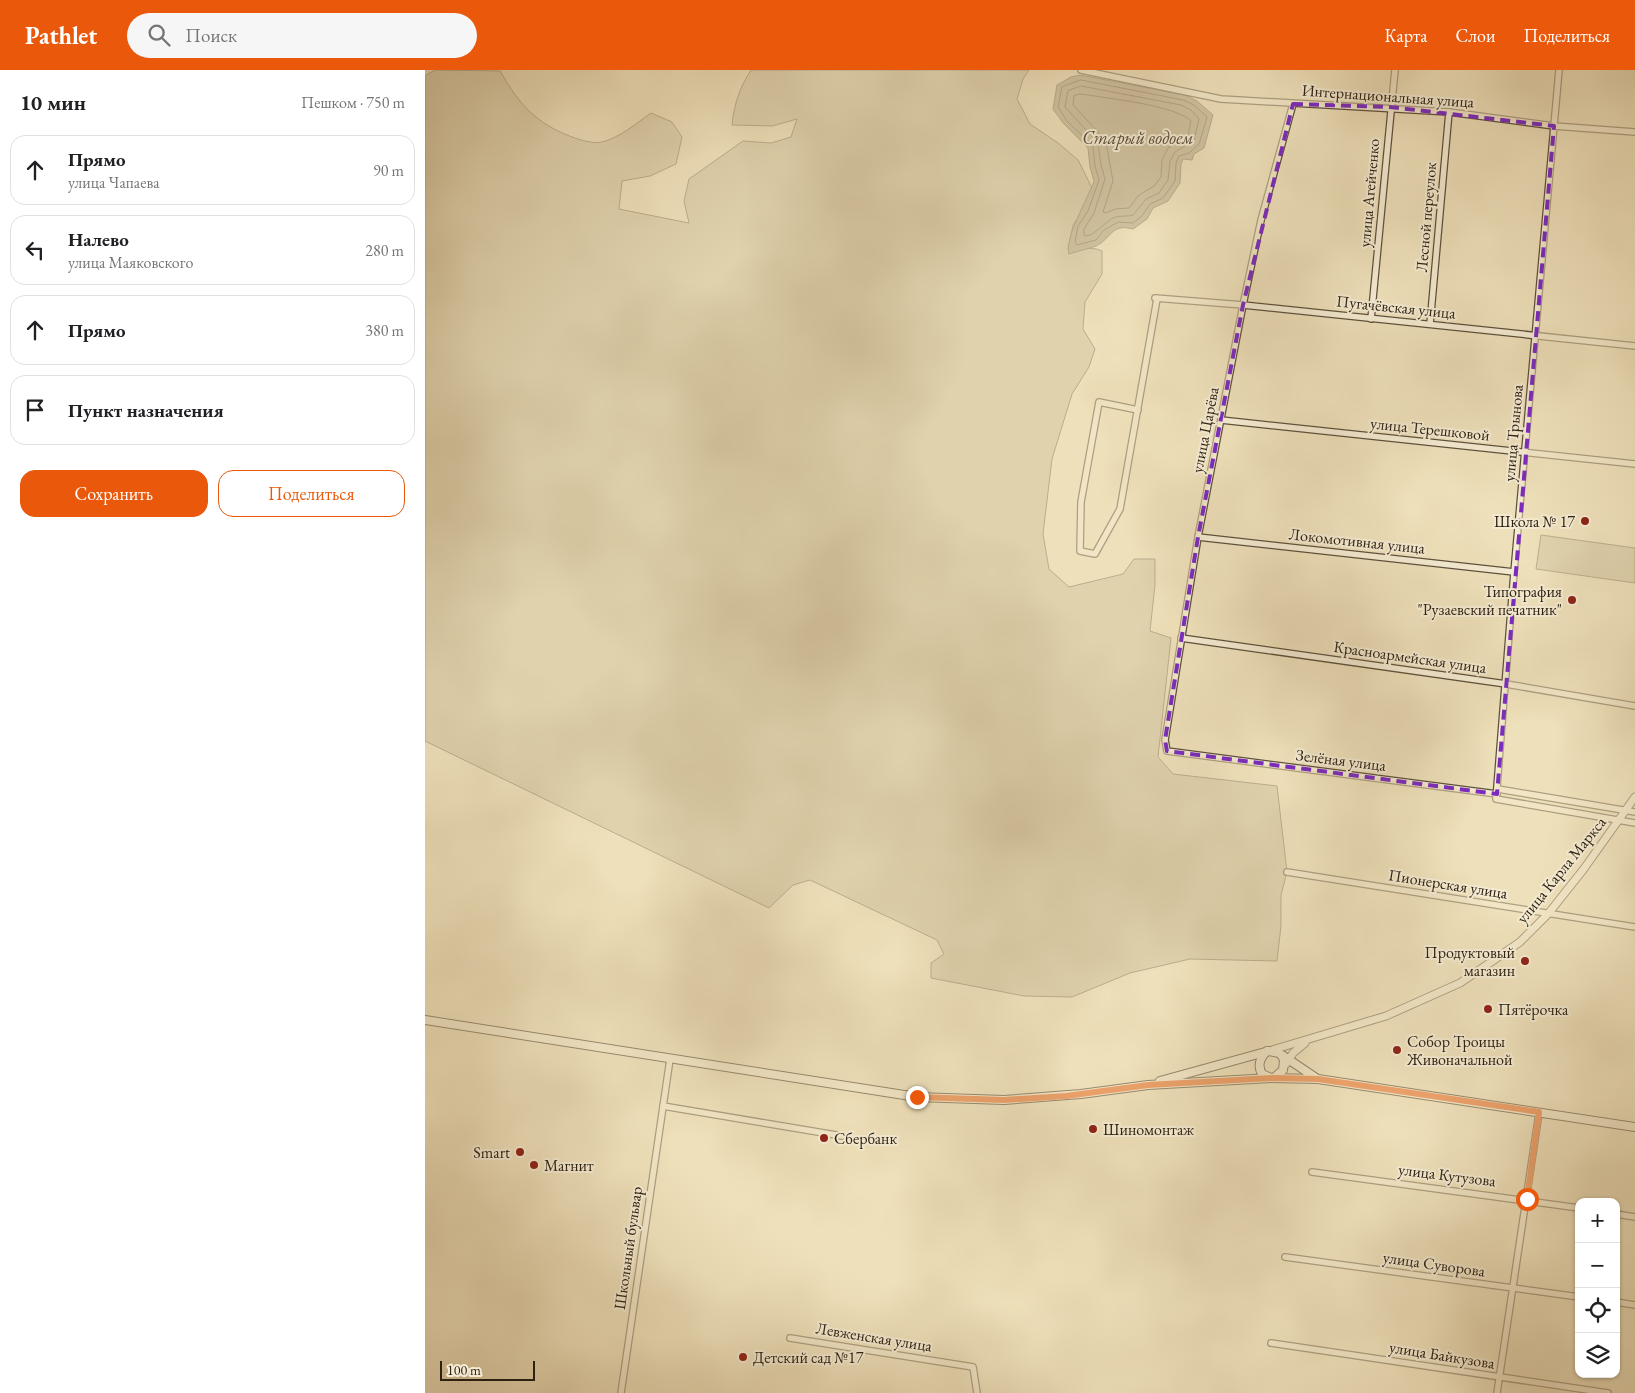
<!DOCTYPE html>
<html lang="ru">
<meta charset="utf-8">
<style>
:root{--surface:#fff;--page:#f6f6f6;--text:#202124;--muted:#757577;--line:#e0e0e0;--accent:#ea580c}
body{margin:0;font-family:"EB Garamond",serif;background:var(--page);color:var(--text)}
.controls{position:absolute;right:15px;bottom:15px;display:grid;overflow:hidden;border-radius:10px;box-shadow:0 1px 4px #0004}
.controls button{width:45px;height:45px;display:grid;place-items:center;padding:0;border:0;border-bottom:1px solid var(--line);background:var(--surface);color:var(--text);font:25px sans-serif}
.scale{position:absolute;left:15px;bottom:12px;width:95px;box-sizing:border-box;padding-left:5px;border:2px solid #2e2112;border-top:0;font-size:14px;line-height:18px;white-space:nowrap;color:#2e2112;-webkit-text-stroke:4px #f4ebd2;paint-order:stroke}
.stop{position:absolute;width:15px;height:15px;margin:-11px;border:4px solid #ea580c;border-radius:50%;background:#fff}
.stop.end{background:#ea580c;border-color:#fff;box-shadow:0 1px 5px #0008}
.list{margin:0;padding:0;list-style:none}
h2{display:flex;justify-content:space-between;align-items:center;height:65px;margin:0;padding:0 20px;font-size:21px}
h2 small{font-size:16px;font-weight:400;color:var(--muted)}
.list li{display:grid;grid-template-columns:32px 1fr auto;gap:15px;align-items:center;box-sizing:border-box;height:70px;margin:0 10px 10px;padding:0 10px;border:1px solid var(--line);border-radius:15px}
.list b{display:block;font-size:19px;white-space:nowrap}
.list p{margin:0;font-size:16px;white-space:nowrap;color:var(--muted)}
.list em{font-size:16px;font-style:normal;color:var(--muted)}
.actions{display:flex;gap:10px;padding:15px 20px}
.actions a{flex:1;padding:11px 0;border:1px solid var(--accent);border-radius:15px;text-align:center;font-size:18px;color:var(--accent)}
.actions .main{background:var(--accent);color:#fff}
.icon{flex:none;width:28px;height:28px;fill:none;stroke:currentColor;stroke-width:2;stroke-linecap:round;stroke-linejoin:round}
.map{position:relative;flex:none;width:1210px;height:1323px;overflow:hidden}
header{display:flex;align-items:center;gap:30px;box-sizing:border-box;height:70px;padding:0 25px;background:var(--accent);color:#fff}
header strong{font-size:24px}
nav{display:flex;gap:28px;margin-inline-start:auto;font-size:18px}
.search{width:350px;height:45px;background:var(--page);display:flex;align-items:center;gap:12px;box-sizing:border-box;padding:0 18px;border-radius:28px;color:var(--muted);font-size:19px}
main{display:flex}
aside{flex:1;background:var(--surface)}
.map>svg:first-child{display:block}
.green{fill:#cdc09d;stroke:#7e7058}
.water{fill:#ad9f81;stroke:#7a6d55}
.lines{fill:none;stroke-linecap:round;stroke-linejoin:round}
.shore{stroke:#6e604a;stroke-width:1}
.minor-casing{stroke:#5e513c;stroke-width:8}
.tertiary-casing{stroke:#5e513c;stroke-width:9}
.secondary-casing{stroke:#2e2112;stroke-width:10}
.minor{stroke:#f4ebd2;stroke-width:5.5}
.tertiary{stroke:#f4ebd2;stroke-width:7}
.secondary{stroke:#f4ebd2;stroke-width:8}
.route{stroke:#ea580c;stroke-width:6}
.marked{fill:none;stroke:#7b2cbf;stroke-width:4;stroke-dasharray:10 6;stroke-linejoin:round}
.poi-dot{fill:#8f2418;stroke:#f4ebd2;stroke-width:2}
.labels{text-anchor:middle;dominant-baseline:central;stroke-width:4;stroke-linejoin:round;paint-order:stroke}
.street-label{font-size:16px;fill:#2e2112;stroke:#f4ebd2}
.poi-label{font-size:16px;fill:#2e2112;stroke:#f4ebd2;text-anchor:start}
.water-label{font-size:18px;font-style:italic;fill:#5a4d39;stroke:#f4ebd2}
</style>
<header>
<strong>Pathlet</strong>
<div class="search"><svg class="icon" aria-label="search" viewBox="0 0 24 24"><circle cx="10" cy="10" r="6"/><path d="M15 15l6 6"/></svg>Поиск</div>
<nav><a>Карта</a><a>Слои</a><a>Поделиться</a></nav>
</header>
<main>
<aside>
<h2>10 мин<small>Пешком · 750 m</small></h2>
<ul class="list">
<li><svg class="icon" aria-label="ahead" viewBox="0 0 24 24"><path d="M12 20V5M6 11l6-6 6 6"/></svg><div><b>Прямо</b><p>улица Чапаева</p></div><em>90 m</em></li>
<li><svg class="icon" aria-label="left" viewBox="0 0 24 24"><path d="M17 20v-9H6M10 6l-5 5 5 5"/></svg><div><b>Налево</b><p>улица Маяковского</p></div><em>280 m</em></li>
<li><svg class="icon" aria-label="ahead" viewBox="0 0 24 24"><path d="M12 20V5M6 11l6-6 6 6"/></svg><div><b>Прямо</b></div><em>380 m</em></li>
<li><svg class="icon" aria-label="arrive" viewBox="0 0 24 24"><path d="M6 21V4h12l-3 4 3 4H6"/></svg><div><b>Пункт назначения</b></div></li>
</ul>
<div class="actions"><a class="main">Сохранить</a><a>Поделиться</a></div>
</aside>
<div class="map">
<svg width="1210" height="1323" viewBox="0 0 1210 1323">
<rect width="100%" height="100%" fill="#eee0ba"/>
<filter id="stains"><feTurbulence type="fractalNoise" baseFrequency=".004" numOctaves="4"/><feColorMatrix values="0 0 0 0 .2 0 0 0 0 .09 0 0 0 0 .02 0 0 0 .5 -.17"/></filter>
<radialGradient id="worn" r=".72"><stop offset=".6" stop-color="#630" stop-opacity="0"/><stop offset="1" stop-color="#630" stop-opacity=".3"/></radialGradient>
<g class="green">
<path d="M10,0L75,1C94,34 110,53 147,67C155,70 168,74 177,72C194,68 212,53 226,43L247,52L257,67L251,94L225,106L197,111L194,139L264,153L259,131L264,109L318,71L346,73L366,67L372,49L347,56L307,55C309,34 315,17 326,0H604L598,9L592,29L605,54L633,73L653,90L667,118L659,139L648,155L643,179C655,181 664,175 677,181V204L660,232L658,259L670,279L664,297L647,324L627,389L618,464L624,499L644,517L698,504L709,489H730V515L725,561L746,568L733,687L748,704L852,716L862,802L856,825V856L852,891L765,889L705,903L647,927L599,926L506,908V893L519,884L512,870L385,810L368,815L344,838L0,671V6Z"/>
<path d="M1116,465L1210,478V513L1111,499Z"/>
</g>
<path class="water" d="M655,5L760,25L772,31L788,45L779,78L769,84L767,90L758,89L756,94L755,113L743,131L728,138L722,149L708,159C686,153 686,169 671,176C663,179 653,181 644,184C639,169 663,128 669,111L665,97L663,78L639,54L628,39L632,15L646,7Z"/>
<g class="lines">
<g class="shore">
<path d="M656,10L758,30L769,35L782,47L774,74L764,83L754,86L751,93L750,111L738,128L725,134L717,146L708,153L693,152L679,160L671,170L652,175L650,172L653,156L663,141L674,110L670,96L668,76L642,51L633,37L637,17Z"/>
<path d="M656,16L756,35L766,40L774,49L769,70L750,82L745,91L743,110L734,123L721,129L708,145C702,147 694,145 688,148C679,153 670,165 661,166L659,165V159L669,143L680,109L676,95L673,73L640,37L643,21Z"/>
<path d="M656,24C680,28 750,35 766,51L763,65L743,78L737,90L736,107L729,116L714,125L704,138L690,139L681,143L678,142L688,111L681,73L676,65L648,35L649,26Z"/>
</g>
<defs>
<g id="minor">
<path d="M656,0L796,29L1024,42L1129,56L1210,62"/>
<path d="M1134,0L1089,502L1071,729L1210,753"/>
<path d="M868,34L836,150L818,235L773,467L740,670L742,681L1072,724"/>
<path d="M730,228L818,235L1210,276"/>
<path d="M946,249L970,0"/>
<path d="M1005,254L1024,42"/>
<path d="M713,340L674,332L656,432L655,481L670,484L695,439L732,229"/>
<path d="M796,350L1210,394"/>
<path d="M773,467L1089,502"/>
<path d="M756,568L1081,614L1210,636"/>
<path d="M1073,719L1210,742"/>
<path d="M862,802L1210,857"/>
<path d="M238,1036L417,1066"/>
<path d="M887,1102L1154,1138"/>
<path d="M1191,1144L1210,1147"/>
<path d="M860,1187L1154,1227"/>
<path d="M1191,1232L1210,1235"/>
<path d="M365,1268L548,1297L552,1323"/>
<path d="M846,1273L1183,1323"/>
<path d="M196,1323L245,989"/>
<path d="M1072,1323L1114,1043"/>
</g>
<g id="tertiary">
<path d="M844,981L961,946L1035,913L1066,892L1095,872L1123,844L1158,800L1210,727"/>
<path d="M861,994L868,983L880,973"/>
</g>
<g id="secondary">
<path d="M0,950L492,1027L579,1030L656,1024L723,1015L846,1008"/>
<path d="M842,981C835,988 832,995 837,1004L846,1008L893,1009L1210,1057"/>
<path d="M849,1008L858,1000L859,990L857,986"/>
<path d="M735,1011L844,981L854,983L891,1008"/>
</g>
</defs>
<use href="#minor" class="minor-casing"/>
<use href="#tertiary" class="tertiary-casing"/>
<use href="#secondary" class="secondary-casing"/>
<use href="#minor" class="minor"/>
<use href="#tertiary" class="tertiary"/>
<use href="#secondary" class="secondary"/>
</g>
<g class="lines">
<path class="route" d="M492,1027L579,1030L641,1026L723,1015L849,1008L893,1009L1114,1042L1102,1129"/>
</g>
<path d="M0 0H1210V1323H0ZM868,34L965,37L1129,56L1072,724L742,681L740,670L773,467L818,235Z" fill="#eee0ba" fill-opacity=".55" fill-rule="evenodd"/>
<path class="marked" d="M868,34L965,37L1129,56L1072,724L742,681L740,670L773,467L818,235Z"/>
<g class="poi-dot">
<circle cx="1160" cy="451" r="5"/>
<circle cx="1147" cy="530" r="5"/>
<circle cx="1100" cy="891" r="5"/>
<circle cx="1063" cy="939" r="5"/>
<circle cx="972" cy="980" r="5"/>
<circle cx="668" cy="1059" r="5"/>
<circle cx="399" cy="1068" r="5"/>
<circle cx="95" cy="1082" r="5"/>
<circle cx="109" cy="1095" r="5"/>
<circle cx="318" cy="1287" r="5"/>
</g>
<g class="labels">
<g class="street-label">
<text transform="translate(963 26) rotate(4)">Интернациональная улица</text>
<text transform="translate(944 123) rotate(-85)">улица Агейченко</text>
<text transform="translate(1001 147) rotate(-85)">Лесной переулок</text>
<text transform="translate(971 237) rotate(6)">Пугачёвская улица</text>
<text transform="translate(1005 359) rotate(6)">улица Терешковой</text>
<text transform="translate(780 360) rotate(-79)">улица Царёва</text>
<text transform="translate(1088 363) rotate(-85)">улица Трынова</text>
<text transform="translate(932 471) rotate(6)">Локомотивная улица</text>
<text transform="translate(985 587) rotate(8)">Красноармейская улица</text>
<text transform="translate(916 690) rotate(7)">Зелёная улица</text>
<text transform="translate(1136 800) rotate(-51)">улица Карла Маркса</text>
<text transform="translate(1023 814) rotate(9)">Пионерская улица</text>
<text transform="translate(1022 1105) rotate(7)">улица Кутузова</text>
<text transform="translate(203 1178) rotate(-82)">Школьный бульвар</text>
<text transform="translate(1009 1194) rotate(8)">улица Суворова</text>
<text transform="translate(449 1267) rotate(9)">Левженская улица</text>
<text transform="translate(1017 1285) rotate(9)">улица Байкузова</text>
</g>
<g class="poi-label">
<text x="1150" y="451" text-anchor="end">Школа № 17</text>
<text x="1137" y="521" text-anchor="end">Типография<tspan x="1137" dy="18">"Рузаевский печатник"</tspan></text>
<text x="1090" y="882" text-anchor="end">Продуктовый<tspan x="1090" dy="18">магазин</tspan></text>
<text x="1073" y="939">Пятёрочка</text>
<text x="982" y="971">Собор Троицы<tspan x="982" dy="18">Живоначальной</tspan></text>
<text x="678" y="1059">Шиномонтаж</text>
<text x="409" y="1068">Сбербанк</text>
<text x="85" y="1082" text-anchor="end">Smart</text>
<text x="119" y="1095">Магнит</text>
<text x="328" y="1287">Детский сад №17</text>
</g>
<g class="water-label">
<text x="713" y="67">Старый водоем</text>
</g>
</g>
<rect width="100%" height="100%" filter="url(#stains)"/>
<rect width="100%" height="100%" fill="url(#worn)"/>
</svg>
<div class="controls">
<button>+</button>
<button>−</button>
<button><svg class="icon" aria-label="locate" viewBox="0 0 24 24"><circle cx="12" cy="12" r="6"/><path d="M12 2v4M12 18v4M2 12h4M18 12h4"/></svg></button>
<button><svg class="icon" aria-label="layers" viewBox="0 0 24 24"><path d="M12 4l9 5-9 5-9-5zM3 14l9 5 9-5"/></svg></button>
</div>
<div class="scale">100 m</div>
<div class="stop" style="left:1102px;top:1129px"></div>
<div class="stop end" style="left:492px;top:1027px"></div>
</div>
</main>
